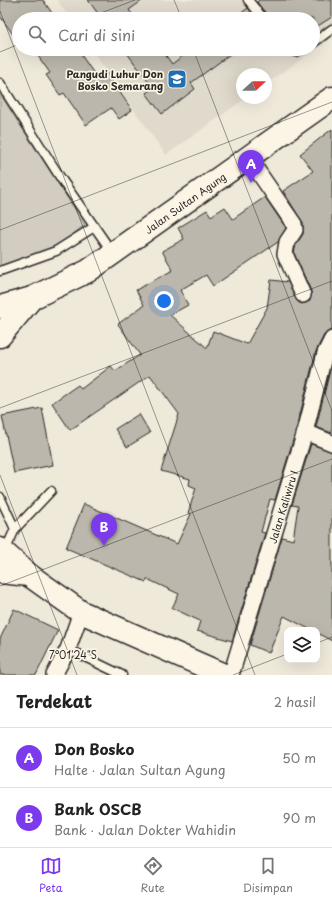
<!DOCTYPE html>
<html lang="id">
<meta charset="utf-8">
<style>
:root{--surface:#fff;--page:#f6f6f6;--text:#222;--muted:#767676;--line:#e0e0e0;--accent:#7c3aed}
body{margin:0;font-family:"Playpen Sans",sans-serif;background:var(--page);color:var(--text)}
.controls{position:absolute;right:12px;bottom:12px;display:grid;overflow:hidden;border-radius:8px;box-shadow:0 4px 16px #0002}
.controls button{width:36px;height:36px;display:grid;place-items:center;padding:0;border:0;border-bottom:1px solid var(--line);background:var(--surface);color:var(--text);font:20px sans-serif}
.compass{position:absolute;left:236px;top:68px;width:36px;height:36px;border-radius:50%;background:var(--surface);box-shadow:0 4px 16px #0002;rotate:69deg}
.you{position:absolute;left:164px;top:301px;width:14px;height:14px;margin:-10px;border:3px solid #fff;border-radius:50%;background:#1a73e8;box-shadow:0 0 0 6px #1a73e833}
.badge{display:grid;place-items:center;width:26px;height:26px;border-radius:50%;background:var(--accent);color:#fff;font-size:13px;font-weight:700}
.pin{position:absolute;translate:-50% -33px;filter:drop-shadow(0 1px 2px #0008)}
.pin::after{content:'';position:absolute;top:21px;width:14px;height:12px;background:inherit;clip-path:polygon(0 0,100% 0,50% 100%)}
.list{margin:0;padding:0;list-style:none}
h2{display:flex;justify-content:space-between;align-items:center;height:52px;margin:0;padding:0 16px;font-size:17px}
h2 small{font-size:13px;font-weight:400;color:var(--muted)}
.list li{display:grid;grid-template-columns:26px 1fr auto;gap:12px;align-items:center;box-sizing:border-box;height:60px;padding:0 16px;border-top:1px solid var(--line)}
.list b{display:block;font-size:15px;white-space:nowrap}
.list p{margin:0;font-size:13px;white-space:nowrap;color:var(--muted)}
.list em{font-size:13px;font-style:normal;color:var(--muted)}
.icon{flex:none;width:22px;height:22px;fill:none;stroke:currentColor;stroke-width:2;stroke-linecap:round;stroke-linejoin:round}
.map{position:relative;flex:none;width:332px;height:675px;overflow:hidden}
.search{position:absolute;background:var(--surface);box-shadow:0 4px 16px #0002;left:12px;right:12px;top:12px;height:44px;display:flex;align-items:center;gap:10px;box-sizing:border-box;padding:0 14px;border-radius:22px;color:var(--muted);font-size:15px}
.sheet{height:172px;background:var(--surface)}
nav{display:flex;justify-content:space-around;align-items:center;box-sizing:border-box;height:56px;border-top:1px solid var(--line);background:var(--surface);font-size:11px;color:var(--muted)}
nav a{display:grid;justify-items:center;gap:2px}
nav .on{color:var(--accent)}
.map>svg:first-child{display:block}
.built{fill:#e0dacc}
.green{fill:#d2cdc0;stroke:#7e7c76}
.building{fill:#bcb7ac;stroke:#2b2b2b}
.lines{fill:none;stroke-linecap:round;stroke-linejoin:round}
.lane-casing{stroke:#2b2b2b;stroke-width:11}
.street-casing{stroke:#2b2b2b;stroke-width:18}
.highway-casing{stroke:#2b2b2b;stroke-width:25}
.lane{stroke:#fcf5e5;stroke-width:8}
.street{stroke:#fcf5e5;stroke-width:15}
.highway{stroke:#fcf5e5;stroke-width:22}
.ticks{fill:none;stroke:#2b2b2b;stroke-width:1;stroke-opacity:0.45}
.labels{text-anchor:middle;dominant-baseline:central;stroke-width:3.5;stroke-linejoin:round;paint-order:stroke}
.poi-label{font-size:10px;font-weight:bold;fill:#2b2b2b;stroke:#fcf5e5;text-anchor:end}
.street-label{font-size:10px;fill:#2b2b2b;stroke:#fcf5e5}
.ticks-label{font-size:10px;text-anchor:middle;fill:#2b2b2b;stroke:#fcf5e5;stroke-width:3.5;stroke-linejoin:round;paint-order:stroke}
</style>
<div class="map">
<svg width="332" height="675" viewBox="0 0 332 675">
<rect width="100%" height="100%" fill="#efe9da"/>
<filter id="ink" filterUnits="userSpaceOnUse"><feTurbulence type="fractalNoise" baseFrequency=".025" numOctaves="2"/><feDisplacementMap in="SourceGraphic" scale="8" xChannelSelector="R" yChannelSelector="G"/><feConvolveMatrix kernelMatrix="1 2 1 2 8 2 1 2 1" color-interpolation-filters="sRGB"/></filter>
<g filter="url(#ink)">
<path class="built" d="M57,0H332V38L266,84V74H242V98H246L166,155L91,49H313V19H70Z"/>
<path class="green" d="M0,94L85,225L53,249L0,268Z"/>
<g class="building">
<path d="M0,0H43L52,13L44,19H19V43L0,16Z"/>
<path d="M88,0H143L129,10L136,19H102Z"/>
<path d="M259,0H332V17L313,29V19H269L257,2Z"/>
<path d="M248,8L257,19H233Z"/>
<path d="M33,49H77L97,78L106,72L132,110L119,119L111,108L86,125L64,93L60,95L46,75L50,73Z"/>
<path d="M124,49H161L172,64L192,49H237L191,83L195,89L162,114L146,93L153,88Z"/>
<path d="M332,129V330L324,335L316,351L296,430L275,500L270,499L261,532L265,533L232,641L197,631L200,621L172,608L179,594L147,579L146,582L66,548L84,504L177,544L191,514L188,513L196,488L189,485L190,479L161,471L179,414L150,375L70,430L52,403L78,385L81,389L111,366L115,371L140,355L118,324L144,305L136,290L173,270L162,251L184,239L178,228L207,210L211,216L225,207L233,219L265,197L286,228L278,242L213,286L206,275L180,290L188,305L170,315L207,348L213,331L247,344L267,308L271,280L288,282L298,302L302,304L310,301L311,291L294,253L296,245L303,234V223L283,191L313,171L300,154Z"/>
<path d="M332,362V433L316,427Z"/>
<path d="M42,408L53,465L14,473L2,416Z"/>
<path d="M139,414L150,433L127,447L115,429Z"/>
<path d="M311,444L332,452V641L317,633V630H311L284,616L269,653L250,645L282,537L293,540L298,506L292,505Z"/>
<path d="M14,609L58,630L36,675H0V639Z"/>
</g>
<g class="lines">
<defs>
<g id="lane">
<path d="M248,0L264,19"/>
<path d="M313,43L332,29"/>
<path d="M288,49L296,52L303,49"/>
<path d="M0,83L62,180L112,252"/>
<path d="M0,271L56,251L94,227"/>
<path d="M0,497L15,529"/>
<path d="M5,551L15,529L51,491"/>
<path d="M68,649L122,675"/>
</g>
<g id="street">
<path d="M248,157L294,224L295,230L287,242L285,254L303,295"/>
<path d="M305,432L332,443"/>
<path d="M54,675L68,649L81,612"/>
<path id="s1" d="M231,675L305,432L325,353L332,339"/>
</g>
<g id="highway">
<path id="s2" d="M0,307L32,298L88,271L332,98"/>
<path d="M0,336L32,298"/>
<path d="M0,549L29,575L81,612L224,675"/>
<path d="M0,572L29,575"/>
</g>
</defs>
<use href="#lane" class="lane-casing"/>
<use href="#street" class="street-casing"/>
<use href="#highway" class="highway-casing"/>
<use href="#lane" class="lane"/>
<use href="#street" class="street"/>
<use href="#highway" class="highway"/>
</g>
</g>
<path class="ticks" d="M174,0L182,19M0,11L255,675M85,19L135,0M193,49L332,411M0,52L19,44M0,230L332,102M0,408L332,281M0,475L77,675M0,586L332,459M317,643L332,637M233,675L287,654"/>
<defs>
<symbol id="school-square" viewBox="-11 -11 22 22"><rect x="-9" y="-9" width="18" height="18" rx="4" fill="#1f6fb2" stroke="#fcf5e5"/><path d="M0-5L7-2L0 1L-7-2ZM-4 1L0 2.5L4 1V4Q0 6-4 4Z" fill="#fff"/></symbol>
</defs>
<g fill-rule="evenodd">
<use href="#school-square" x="166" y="68" width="22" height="22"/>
</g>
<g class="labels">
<g class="poi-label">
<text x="163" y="73">Pangudi Luhur Don<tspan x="163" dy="12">Bosko Semarang</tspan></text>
</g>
<g class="street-label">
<text stroke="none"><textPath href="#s2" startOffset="214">Jalan Sultan Agung</textPath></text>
<text stroke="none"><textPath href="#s1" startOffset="176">Jalan Kaliwiru I</textPath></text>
</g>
</g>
<g class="ticks-label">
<text x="73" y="659">7°01'24"S</text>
</g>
</svg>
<div class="controls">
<button><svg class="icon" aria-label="layers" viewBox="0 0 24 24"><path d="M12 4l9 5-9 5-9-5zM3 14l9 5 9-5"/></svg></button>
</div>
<svg class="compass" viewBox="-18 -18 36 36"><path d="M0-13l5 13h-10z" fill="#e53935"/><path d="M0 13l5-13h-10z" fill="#767676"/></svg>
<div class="you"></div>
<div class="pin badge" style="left:251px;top:183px">A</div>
<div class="pin badge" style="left:104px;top:546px">B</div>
<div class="search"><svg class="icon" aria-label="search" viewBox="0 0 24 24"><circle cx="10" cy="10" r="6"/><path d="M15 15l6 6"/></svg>Cari di sini</div>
</div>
<section class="sheet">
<h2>Terdekat<small>2 hasil</small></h2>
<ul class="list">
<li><span class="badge">A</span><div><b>Don Bosko</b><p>Halte · Jalan Sultan Agung</p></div><em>50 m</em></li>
<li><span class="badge">B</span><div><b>Bank OSCB</b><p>Bank · Jalan Dokter Wahidin</p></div><em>90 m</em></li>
</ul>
</section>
<nav>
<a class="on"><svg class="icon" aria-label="map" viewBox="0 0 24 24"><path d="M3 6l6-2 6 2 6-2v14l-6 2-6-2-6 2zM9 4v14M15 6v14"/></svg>Peta</a>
<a><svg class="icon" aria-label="directions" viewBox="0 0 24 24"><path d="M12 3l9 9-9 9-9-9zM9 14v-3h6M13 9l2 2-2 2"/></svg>Rute</a>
<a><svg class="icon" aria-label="saved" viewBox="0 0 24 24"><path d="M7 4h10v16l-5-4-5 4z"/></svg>Disimpan</a>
</nav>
